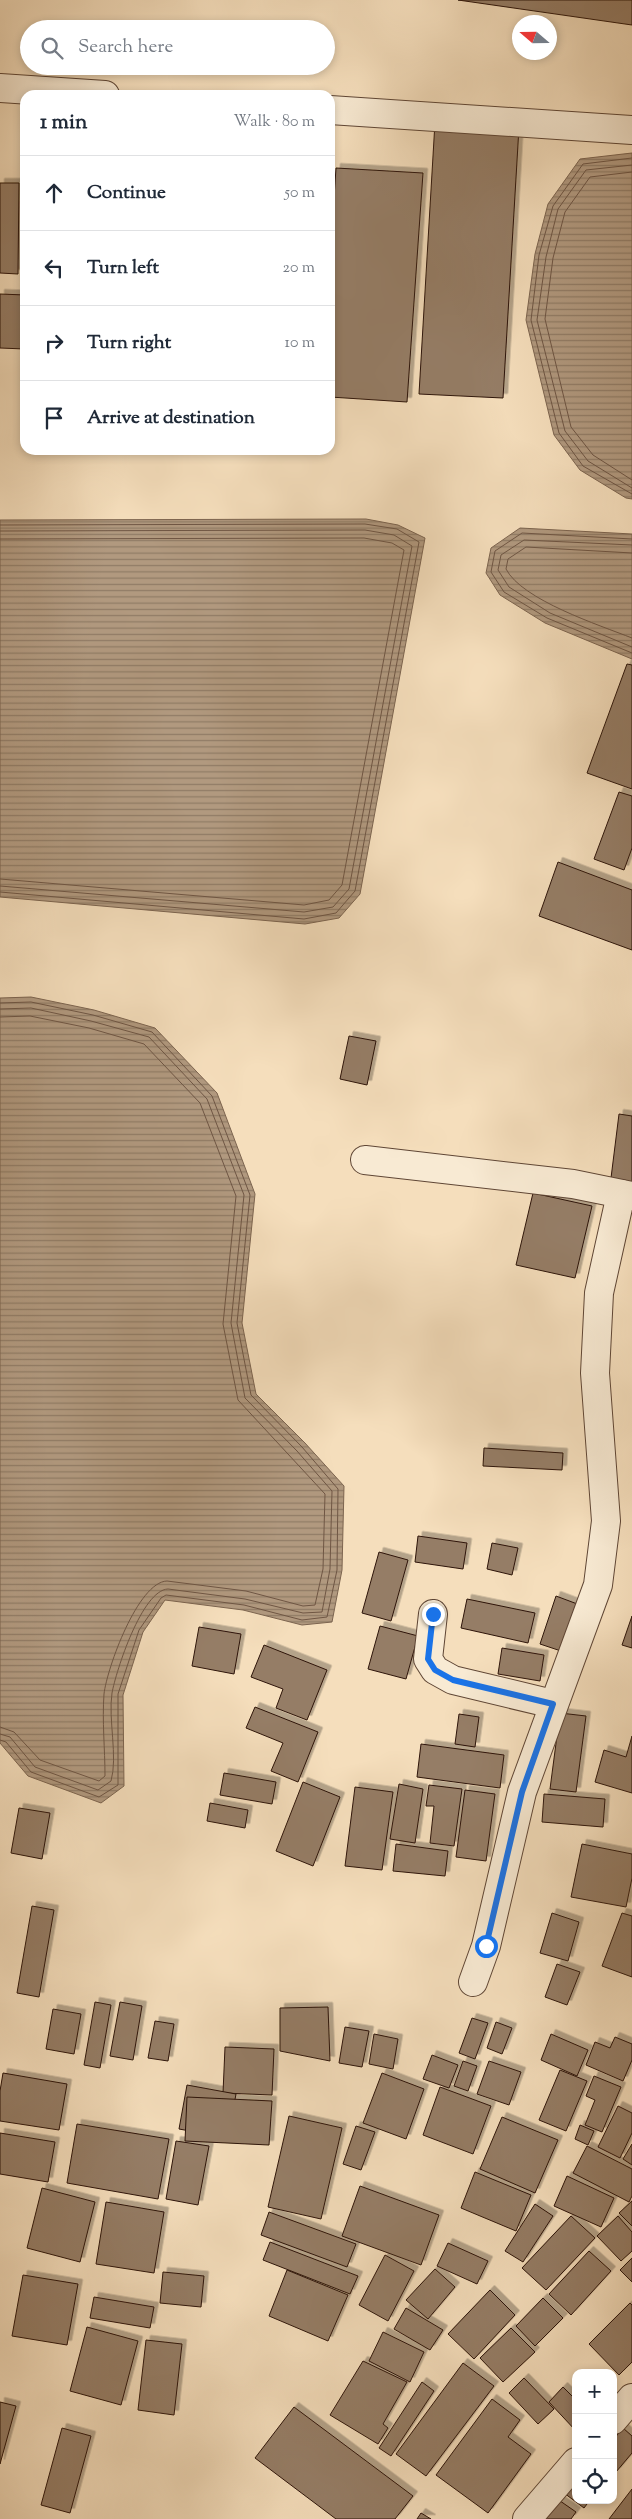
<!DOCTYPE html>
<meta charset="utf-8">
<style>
:root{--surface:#fff;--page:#f6f6f7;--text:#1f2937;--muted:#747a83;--line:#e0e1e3}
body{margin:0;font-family:"Sorts Mill Goudy",serif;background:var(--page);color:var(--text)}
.controls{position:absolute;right:15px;bottom:15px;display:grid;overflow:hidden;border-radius:10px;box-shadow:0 2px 8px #0003}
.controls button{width:45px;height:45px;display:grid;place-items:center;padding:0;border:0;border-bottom:1px solid var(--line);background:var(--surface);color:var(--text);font:25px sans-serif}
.compass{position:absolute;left:512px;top:15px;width:45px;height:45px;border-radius:50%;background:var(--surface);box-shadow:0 2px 8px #0003;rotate:290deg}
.stop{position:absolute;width:15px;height:15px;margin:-11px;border:4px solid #1a73e8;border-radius:50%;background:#fff}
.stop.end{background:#1a73e8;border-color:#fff;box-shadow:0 1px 5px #0008}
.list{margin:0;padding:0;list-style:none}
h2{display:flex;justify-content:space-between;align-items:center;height:65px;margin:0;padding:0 20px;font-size:21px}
h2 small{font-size:16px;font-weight:400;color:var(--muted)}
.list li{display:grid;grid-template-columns:32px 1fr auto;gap:15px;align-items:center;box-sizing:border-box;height:75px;padding:0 20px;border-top:1px solid var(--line)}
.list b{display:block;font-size:19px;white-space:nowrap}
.list em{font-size:16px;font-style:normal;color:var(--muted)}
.icon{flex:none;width:28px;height:28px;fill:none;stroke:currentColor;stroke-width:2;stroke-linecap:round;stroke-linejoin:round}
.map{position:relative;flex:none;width:632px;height:2519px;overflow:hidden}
.search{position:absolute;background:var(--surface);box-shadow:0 2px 8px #0003;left:20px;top:20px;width:315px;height:55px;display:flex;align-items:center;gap:12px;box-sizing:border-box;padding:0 18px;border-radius:28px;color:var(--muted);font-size:19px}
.panel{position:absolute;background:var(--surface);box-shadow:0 2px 8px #0003;left:20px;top:90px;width:315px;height:365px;border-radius:15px}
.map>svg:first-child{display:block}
.water{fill:url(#water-rules);stroke:#7c644f}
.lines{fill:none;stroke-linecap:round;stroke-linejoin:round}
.shore{stroke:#6f5644;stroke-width:1}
.building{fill:#957d66;stroke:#2d1408;filter:url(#shadow)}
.minor-casing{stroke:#5f4635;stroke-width:30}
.minor{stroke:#f8ead3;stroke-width:28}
.route{stroke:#1a73e8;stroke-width:6}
</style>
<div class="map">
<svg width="632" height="2519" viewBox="0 0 632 2519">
<defs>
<pattern id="water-rules" width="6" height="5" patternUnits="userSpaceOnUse" patternTransform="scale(1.25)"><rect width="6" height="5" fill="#b1997f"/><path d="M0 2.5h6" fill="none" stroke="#907c66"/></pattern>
<filter id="shadow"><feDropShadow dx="4.5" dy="-4.5" stdDeviation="0" flood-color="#0004"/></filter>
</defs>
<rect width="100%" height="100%" fill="#f5debc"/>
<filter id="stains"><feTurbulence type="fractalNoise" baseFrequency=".004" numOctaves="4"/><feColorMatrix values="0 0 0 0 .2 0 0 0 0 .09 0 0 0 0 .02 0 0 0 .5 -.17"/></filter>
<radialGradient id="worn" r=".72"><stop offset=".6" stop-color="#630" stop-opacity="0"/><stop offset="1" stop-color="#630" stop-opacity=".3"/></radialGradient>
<g class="water">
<path d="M632,153V499L626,498L580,470L554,435L526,320L535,254L548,204L580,159Z"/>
<path d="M366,519L398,525L425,538L360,894L339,918L305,924L0,897V520Z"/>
<path d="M520,528L632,534V659L545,623L500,595L486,573L491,548Z"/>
<path d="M31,997L94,1010L155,1028L217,1093L255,1194L242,1323L256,1394L305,1443L344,1486L342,1570L332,1622L302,1625L243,1610L165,1600L143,1632L123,1695L124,1786L101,1803L28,1776L0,1743V998Z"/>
</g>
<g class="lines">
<g class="shore">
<path d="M632,158L583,164L553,206L539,255L531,320L559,433L583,466L632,494"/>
<path d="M632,165L586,170L558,209L546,257L537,320L565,431L588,461L632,488"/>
<path d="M632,172L590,177L565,212L553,258L545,319L571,427L593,455L632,480"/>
<path d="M0,525L365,524L397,529L419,542L355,891L336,913L304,919L0,892"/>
<path d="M0,531L365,530L394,535L412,546L349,889L333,907L304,912L0,886"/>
<path d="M0,539L364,538L392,543L404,550L342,885L329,900L304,905L0,879"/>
<path d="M632,539L522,533L495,551L491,572L504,592L547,618L632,653"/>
<path d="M632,545L524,540L501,555L498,570L509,587L550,613L632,647"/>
<path d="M632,553L526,547L508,559L506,569C522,600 599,625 632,638"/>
<path d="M0,1003L31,1002L93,1015L152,1032L212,1096L250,1195L237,1323L251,1395L302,1447L338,1489L337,1570L327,1617L302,1620L244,1605L166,1595L161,1598L139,1630L118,1694V1785L99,1797L31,1772L6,1742L0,1740"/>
<path d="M0,1009L31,1008L91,1021L149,1037L207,1099L244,1195L231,1323L245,1398L297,1451L332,1491L330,1569L322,1612L303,1613L245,1599L168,1589C142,1590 116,1671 112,1693C108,1719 118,1757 111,1781L98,1790L35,1767L10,1737L0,1734"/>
<path d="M0,1017L30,1016L89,1028L144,1044L200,1103L236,1196L223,1324L238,1400L325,1494L323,1569L315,1605L303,1606L246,1591L167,1581C138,1582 107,1668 104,1694C102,1721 105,1749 105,1776L99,1781L40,1760L14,1732L0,1727"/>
</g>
</g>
<g class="building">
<path d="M458,0H632V25Z"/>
<path d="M435,122L519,127L503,398L419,394Z"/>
<path d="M336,168L423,173L407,402L330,397V257Z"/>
<path d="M0,183H19L18,274L0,273Z"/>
<path d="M0,294L25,295V349L0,348Z"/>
<path d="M627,664L632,665V789L587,773Z"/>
<path d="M619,792L632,796V848L624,870L594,859Z"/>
<path d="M558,862L632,890V950L539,916Z"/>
<path d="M349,1036L376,1041L367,1085L340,1079Z"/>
<path d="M619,1114L632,1116V1189L610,1186Z"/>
<path d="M533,1193L592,1206L575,1278L516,1265Z"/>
<path d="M484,1448L563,1453L562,1470L483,1466Z"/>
<path d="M418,1536L467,1543L463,1569L415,1562Z"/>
<path d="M492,1543L518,1548L512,1575L487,1569Z"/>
<path d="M379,1552L408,1560L391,1621L362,1613Z"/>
<path d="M556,1596L580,1605L564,1652L540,1644Z"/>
<path d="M467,1599L535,1613L528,1643L461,1628Z"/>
<path d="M632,1616V1648L622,1645Z"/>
<path d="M380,1626L418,1636L406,1679L368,1669Z"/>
<path d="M199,1627L241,1634L234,1674L192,1666Z"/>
<path d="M264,1645L327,1670L307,1720L276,1708L283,1689L251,1677Z"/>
<path d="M502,1648L544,1655L540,1681L498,1674Z"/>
<path d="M255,1707L318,1732L298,1782L271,1771L283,1743L246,1728Z"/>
<path d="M560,1713L586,1716L576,1792L550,1789Z"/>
<path d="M459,1714L479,1717L475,1747L455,1744Z"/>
<path d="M632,1736V1793L595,1782L604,1750L626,1757Z"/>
<path d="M421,1744L504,1755L500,1788L417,1777Z"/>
<path d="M224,1773L276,1782L272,1804L220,1795Z"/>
<path d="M303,1782L340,1797L313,1866L276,1851Z"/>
<path d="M399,1784L423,1789L415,1843L390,1839Z"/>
<path d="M429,1785L462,1789L454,1846L430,1843L434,1806H426Z"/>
<path d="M355,1787L393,1792L382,1870L345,1866Z"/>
<path d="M465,1790L495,1794L486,1861L456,1857Z"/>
<path d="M544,1794L605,1799L603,1827L542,1822Z"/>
<path d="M210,1803L248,1810L245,1828L207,1821Z"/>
<path d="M19,1808L50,1813L42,1859L11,1853Z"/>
<path d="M396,1844L448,1851L445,1876L393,1871Z"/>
<path d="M582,1844L632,1854V1878L626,1907L571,1897Z"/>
<path d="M32,1906L54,1910L39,1997L17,1993Z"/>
<path d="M552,1913L579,1922L568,1961L540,1953Z"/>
<path d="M622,1913L632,1916V1977L602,1966Z"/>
<path d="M557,1964L580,1972L567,2005L545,1997Z"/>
<path d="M95,2002L111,2005L100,2068L84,2065Z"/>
<path d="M120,2002L142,2006L133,2060L110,2056Z"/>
<path d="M328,2007L330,2061L280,2051V2008Z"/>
<path d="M53,2009L81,2014L74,2054L46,2049Z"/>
<path d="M472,2018L488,2023L475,2059L459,2053Z"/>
<path d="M155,2021L174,2024L168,2061L148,2058Z"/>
<path d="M496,2022L512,2028L502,2054L487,2048Z"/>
<path d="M345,2027L369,2031L362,2067L339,2063Z"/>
<path d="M374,2034L398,2039L393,2069L369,2064Z"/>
<path d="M551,2034L588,2050L577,2076L541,2060Z"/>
<path d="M615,2037L632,2044V2060L623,2081L586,2065L595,2042L610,2048Z"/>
<path d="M225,2047L274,2049L272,2095L223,2093Z"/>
<path d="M432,2055L458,2065L449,2088L423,2079Z"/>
<path d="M463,2061L477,2066L468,2091L454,2086Z"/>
<path d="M489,2061L521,2072L509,2105L477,2094Z"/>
<path d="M560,2070L587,2081L566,2131L539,2120Z"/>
<path d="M3,2073L67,2084L59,2130L0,2121V2091Z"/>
<path d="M382,2073L424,2089L406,2139L363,2123Z"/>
<path d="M594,2076L621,2087L602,2132L585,2125L595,2100L586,2096Z"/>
<path d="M187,2085L236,2094L228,2138L179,2129Z"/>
<path d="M440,2087L491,2106L473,2154L423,2135Z"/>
<path d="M187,2097L272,2101L269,2145L185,2141Z"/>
<path d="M618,2106L632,2113V2133L620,2158L598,2147Z"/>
<path d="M289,2116L342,2128L321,2219L268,2207Z"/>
<path d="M502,2117L558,2140L535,2193L480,2169Z"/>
<path d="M77,2124L169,2139L158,2199L67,2183Z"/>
<path d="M580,2125L594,2131L588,2145L575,2139Z"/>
<path d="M356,2126L375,2132L361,2170L343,2164Z"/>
<path d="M0,2133L55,2142L48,2182L0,2174Z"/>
<path d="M176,2141L209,2146L198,2205L166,2199Z"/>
<path d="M632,2144V2165L623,2159Z"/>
<path d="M587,2146L632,2169V2196L629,2202L573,2173Z"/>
<path d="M475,2172L531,2195L516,2231L461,2208Z"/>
<path d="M567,2176L614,2198L601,2227L554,2206Z"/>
<path d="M360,2186L439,2215L421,2265L342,2236Z"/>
<path d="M42,2188L95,2202L80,2262L27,2248Z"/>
<path d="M632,2201V2226L619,2213Z"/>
<path d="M106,2202L164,2212L154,2273L96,2264Z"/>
<path d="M535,2204L553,2216L523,2262L505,2251Z"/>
<path d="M269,2212L356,2244L347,2267L261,2235Z"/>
<path d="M571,2216L595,2238L546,2290L522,2268Z"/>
<path d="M618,2216L632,2232V2251L621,2261L597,2236Z"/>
<path d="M270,2242L358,2276L350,2294L263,2260Z"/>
<path d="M448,2243L488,2261L477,2284L437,2266Z"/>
<path d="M589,2251L611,2271L571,2315L549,2294Z"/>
<path d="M385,2255L414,2271L388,2321L359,2305Z"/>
<path d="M632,2258V2282L620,2270Z"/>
<path d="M435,2269L455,2287L428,2319L406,2300Z"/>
<path d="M287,2270L348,2295L328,2341L269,2316Z"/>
<path d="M163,2272L204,2276L201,2307L160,2303Z"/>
<path d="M23,2275L78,2284L67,2345L12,2336Z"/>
<path d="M490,2290L515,2315L474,2359L448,2334Z"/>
<path d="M94,2297L154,2307L150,2328L90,2318Z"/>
<path d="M543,2298L563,2318L535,2346L516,2326Z"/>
<path d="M630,2303L632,2305V2362L619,2375L589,2344Z"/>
<path d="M406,2308L443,2330L430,2350L394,2329Z"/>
<path d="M87,2327L138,2341L121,2405L70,2391Z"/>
<path d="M511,2328L535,2352L503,2382L480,2358Z"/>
<path d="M383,2332L424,2352L410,2382L369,2361Z"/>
<path d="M146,2340L182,2344L174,2415L138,2410Z"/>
<path d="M363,2361L407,2382L383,2424L388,2428L378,2444L330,2415Z"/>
<path d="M463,2363L494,2386L426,2476L396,2454Z"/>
<path d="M524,2378L554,2409L538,2424L509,2393Z"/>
<path d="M422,2382L434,2391L391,2456L379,2448Z"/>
<path d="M563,2387L576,2400V2431L549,2402Z"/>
<path d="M492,2399L520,2420L508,2437L531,2454L488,2513L436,2475Z"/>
<path d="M0,2402L16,2406L0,2464Z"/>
<path d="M294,2407L413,2496L395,2519H336L255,2458Z"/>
<path d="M62,2428L91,2436L70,2513L41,2505Z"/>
<path d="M623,2428L632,2436V2453L616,2472L613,2470V2440Z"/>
<path d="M576,2469V2500H590L584,2508L560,2490Z"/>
<path d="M632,2489V2519H609Z"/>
<path d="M553,2496L576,2512L571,2519H538Z"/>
<path d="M421,2513L431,2519H417Z"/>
</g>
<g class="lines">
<defs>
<g id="minor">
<path d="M0,88L105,95"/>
<path d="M330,110L632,130"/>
<path d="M365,1160L573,1184L632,1196"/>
<path d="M433,1614L428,1659L435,1670L453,1680L553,1704"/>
<path d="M473,1982L486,1946L522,1792L598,1585L606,1521L595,1373L599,1293L621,1194"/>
<path d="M613,2420L632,2398"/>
<path d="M527,2519L576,2462"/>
</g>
</defs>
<use href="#minor" class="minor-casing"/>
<use href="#minor" class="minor"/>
</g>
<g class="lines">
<path class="route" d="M433,1614L428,1659L435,1670L453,1680L553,1704L522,1792L486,1946"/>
</g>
<rect width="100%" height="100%" filter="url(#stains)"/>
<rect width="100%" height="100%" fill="url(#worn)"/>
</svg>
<div class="controls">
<button>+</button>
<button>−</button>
<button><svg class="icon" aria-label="locate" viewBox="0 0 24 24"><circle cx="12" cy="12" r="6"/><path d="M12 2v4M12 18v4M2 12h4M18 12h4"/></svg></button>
</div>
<svg class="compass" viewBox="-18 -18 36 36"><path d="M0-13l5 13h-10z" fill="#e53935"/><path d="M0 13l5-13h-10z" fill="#747a83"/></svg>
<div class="stop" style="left:486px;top:1946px"></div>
<div class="stop end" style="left:433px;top:1614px"></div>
<div class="search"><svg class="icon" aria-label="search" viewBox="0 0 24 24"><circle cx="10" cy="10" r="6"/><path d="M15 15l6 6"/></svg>Search here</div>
<section class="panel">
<h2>1 min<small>Walk · 80 m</small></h2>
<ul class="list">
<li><svg class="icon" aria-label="ahead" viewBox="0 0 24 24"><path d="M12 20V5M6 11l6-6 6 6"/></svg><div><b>Continue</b></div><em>50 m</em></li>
<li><svg class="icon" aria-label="left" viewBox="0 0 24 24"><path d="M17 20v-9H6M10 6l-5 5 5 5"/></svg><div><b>Turn left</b></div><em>20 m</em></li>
<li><svg class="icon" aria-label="right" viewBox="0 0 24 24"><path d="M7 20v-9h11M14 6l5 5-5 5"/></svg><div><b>Turn right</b></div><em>10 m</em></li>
<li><svg class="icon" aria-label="arrive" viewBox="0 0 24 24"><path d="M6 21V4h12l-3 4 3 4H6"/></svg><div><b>Arrive at destination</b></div></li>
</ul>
</section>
</div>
